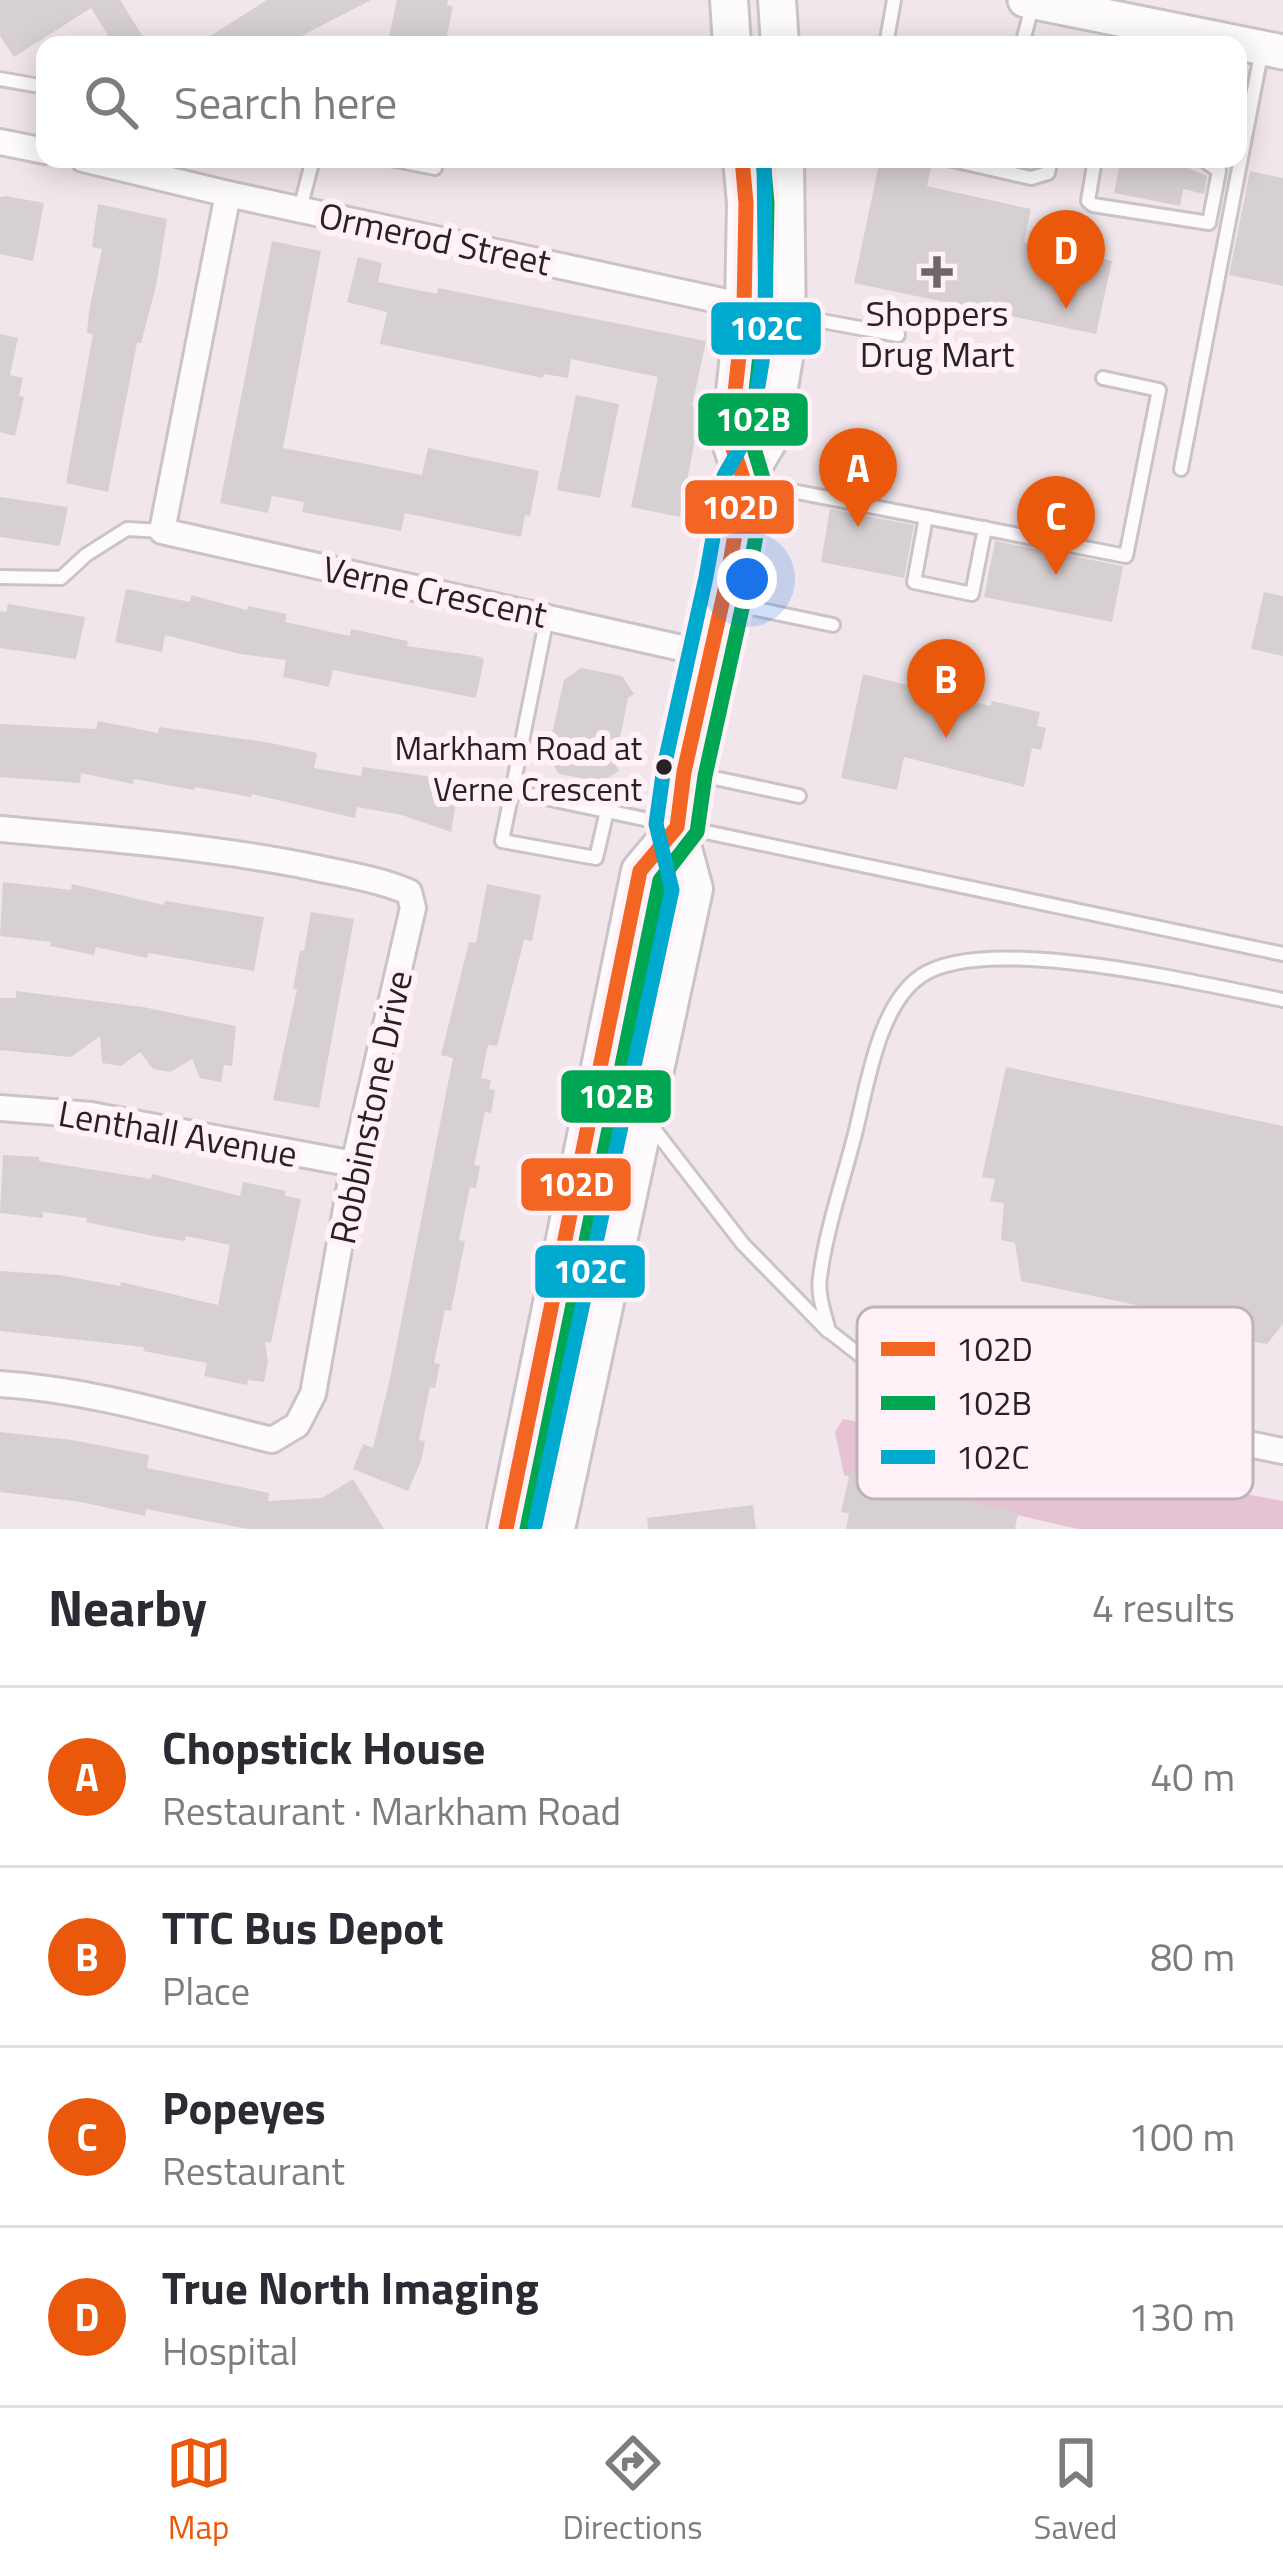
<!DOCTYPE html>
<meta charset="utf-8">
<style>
:root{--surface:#fff;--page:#f7f7f7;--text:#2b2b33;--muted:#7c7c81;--line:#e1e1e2;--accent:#ea580c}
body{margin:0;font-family:"Titillium Web",sans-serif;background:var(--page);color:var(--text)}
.you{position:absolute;left:747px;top:579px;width:42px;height:42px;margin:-30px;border:9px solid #fff;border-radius:50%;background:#1a73e8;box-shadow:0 0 0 18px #1a73e833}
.badge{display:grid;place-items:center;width:78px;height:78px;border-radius:50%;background:var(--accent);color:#fff;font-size:39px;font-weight:700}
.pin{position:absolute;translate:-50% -99px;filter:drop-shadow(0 3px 6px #0008)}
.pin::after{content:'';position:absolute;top:63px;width:42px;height:36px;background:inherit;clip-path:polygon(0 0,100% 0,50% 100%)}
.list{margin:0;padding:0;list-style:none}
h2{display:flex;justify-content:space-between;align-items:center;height:156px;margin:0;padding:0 48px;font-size:51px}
h2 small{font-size:39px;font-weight:400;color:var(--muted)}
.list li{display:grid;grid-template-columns:78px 1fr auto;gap:36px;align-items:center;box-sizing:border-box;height:180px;padding:0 48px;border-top:3px solid var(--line)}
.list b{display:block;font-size:45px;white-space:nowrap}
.list p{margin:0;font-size:39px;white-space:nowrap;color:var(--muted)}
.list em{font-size:39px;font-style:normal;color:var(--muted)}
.icon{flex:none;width:66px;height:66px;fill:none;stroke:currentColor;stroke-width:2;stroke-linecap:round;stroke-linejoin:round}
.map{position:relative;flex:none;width:1283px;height:1529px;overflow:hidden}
.search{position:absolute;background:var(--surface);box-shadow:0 6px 30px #0003;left:36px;right:36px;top:36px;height:132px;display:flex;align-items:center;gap:30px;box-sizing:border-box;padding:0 42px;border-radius:24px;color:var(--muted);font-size:45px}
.sheet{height:876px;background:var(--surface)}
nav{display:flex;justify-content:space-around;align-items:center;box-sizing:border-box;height:168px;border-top:3px solid var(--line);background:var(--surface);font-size:33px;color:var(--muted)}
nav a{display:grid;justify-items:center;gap:6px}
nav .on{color:var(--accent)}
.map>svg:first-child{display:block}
.green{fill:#e6c3d3}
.building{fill:#d7d0d3}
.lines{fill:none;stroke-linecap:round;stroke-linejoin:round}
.lane-casing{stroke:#cbc3c7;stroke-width:18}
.street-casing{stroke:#cbc3c7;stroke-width:30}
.secondary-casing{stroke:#cbc3c7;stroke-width:39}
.primary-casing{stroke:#cbc3c7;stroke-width:42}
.lane{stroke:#fdfbfc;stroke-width:12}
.street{stroke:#fdfbfc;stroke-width:24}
.secondary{stroke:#fdfbfc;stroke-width:33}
.primary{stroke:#fdfbfc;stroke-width:36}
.bus-1-casing{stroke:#fff1f7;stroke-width:24}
.bus-2-casing{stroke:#fff1f7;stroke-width:24}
.bus-3-casing{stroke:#fff1f7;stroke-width:24}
.bus-1{stroke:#f26522;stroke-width:15}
.bus-2{stroke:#00a651;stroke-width:15}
.bus-3{stroke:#00a9ce;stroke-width:15}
.poi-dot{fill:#6e676a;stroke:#fff1f7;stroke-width:4.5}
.bus-dot{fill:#282225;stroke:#fff1f7;stroke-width:4.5}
.labels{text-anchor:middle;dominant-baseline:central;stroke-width:12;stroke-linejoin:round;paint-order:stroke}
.bus-label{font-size:33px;fill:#282225;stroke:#fff1f7;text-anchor:end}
.street-label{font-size:36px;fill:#282225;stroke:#fff1f7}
.poi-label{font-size:36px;fill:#282225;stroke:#fff1f7}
.key{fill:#fff1f7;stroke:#beb3b8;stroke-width:3}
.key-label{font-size:33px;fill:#282225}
.line-badge{stroke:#fff1f7;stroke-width:4.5}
.badge-label{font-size:33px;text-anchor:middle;font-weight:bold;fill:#fff}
</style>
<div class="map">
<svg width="1283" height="1529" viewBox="0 0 1283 1529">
<rect width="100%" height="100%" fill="#f0e6eb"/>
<path class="green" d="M843,1419L1283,1501V1529H1078L844,1475L835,1432Z"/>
<g class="building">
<path d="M0,0H120L148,45H114L91,8L14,57L0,36Z"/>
<path d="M267,0H371L284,45H196Z"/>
<path d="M397,0H448L447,5L453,6L445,45H387Z"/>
<path d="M880,159H933L927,186L1031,209L1024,242L1112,261L1096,334L854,283Z"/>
<path d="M1121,159H1190L1188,168L1207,176L1204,194L1183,189L1180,206L1114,193Z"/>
<path d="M1250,171L1283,178V286L1229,275Z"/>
<path d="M6,196L44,203L33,261L0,254V197Z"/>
<path d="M98,204L167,219L156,286L141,343H137L108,492L66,483L93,334L87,333L89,311L102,249L92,247Z"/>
<path d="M272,241L321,251L283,448L422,475L428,448L539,471L530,516L525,515L521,537L405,513L401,531L302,512L304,502L272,496L268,513L220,503Z"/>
<path d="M358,257L382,263L378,282L437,294L438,288L706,341L692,406L701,408L680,517L631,507L658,377L571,359L568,378L544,374L543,378L380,344L387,312L347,302Z"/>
<path d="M0,334L18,338L10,375L23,378L19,396L24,397L15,436L0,432Z"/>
<path d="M576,395L619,404L600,498L557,490Z"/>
<path d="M0,497L68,507L60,546L0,537Z"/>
<path d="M830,509L914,525L904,578L821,562Z"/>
<path d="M995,541L1123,566L1112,622L984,597Z"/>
<path d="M126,589L190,602L191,595L247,610L248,606L287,614L285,622L350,636L351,629L408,641L407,646L477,656L484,659L476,698L333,670L329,687L283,677L286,660L240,654L165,635L162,652L115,642Z"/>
<path d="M1264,592L1283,596V656L1251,649Z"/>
<path d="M8,604L85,617L76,659L0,648V611L6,612Z"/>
<path d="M581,668L622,676L634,694L628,698L615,763L619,771L601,782L559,774L547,756L564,680Z"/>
<path d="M863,674L990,706L992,701L1040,712L1037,726L1046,728L1041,750L1032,748L1024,787L904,757L897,790L841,778Z"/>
<path d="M98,721L158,733L159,727L271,743L317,753L314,768L361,776L363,767L440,778L439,784L459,787L451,832L402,815L357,807L355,818L252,794L251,797L195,787L194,790L134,779L133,784L81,773L80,783L0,777V724L96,729Z"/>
<path d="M3,882L71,890L72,884L164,905L165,901L264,917L254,971L148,953L147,958L96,947L94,955L50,946L51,942L0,936Z"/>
<path d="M487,884L541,895L532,941L524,940L497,1046L488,1045L481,1078L491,1080L489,1089L495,1090L491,1113L485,1112L474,1165L480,1166L476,1188L470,1187L459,1240L465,1241L451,1311L445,1310L434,1363L440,1364L435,1388L430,1387L419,1440L425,1441L421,1461L408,1491L353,1469L363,1444L373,1448L390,1378L453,1058L441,1055L469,942L476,943Z"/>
<path d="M311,912L354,919L319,1108L273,1100L297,989H293L300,950L304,951Z"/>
<path d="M16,991L143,1007L236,1026L232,1066L224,1065L221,1082L200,1078L192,1059L170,1072L153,1069L140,1052L121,1066L102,1063L100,1036L71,1057L0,1050V998H16Z"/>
<path d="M1006,1067L1283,1126V1324L1267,1344L1191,1330L1194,1317L1021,1281L1015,1243L1001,1240L1004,1203L990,1201L995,1179L982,1177Z"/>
<path d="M3,1155L39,1157V1161L151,1179L152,1174L240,1196L243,1182L286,1191L285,1196L301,1199L271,1343L265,1342L268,1362L264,1382L248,1380L247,1385L204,1376L207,1363L143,1351L144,1347L0,1331V1271L59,1275L120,1286L121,1282L218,1305L230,1245L186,1236L185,1241L153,1236L86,1222L87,1218L43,1212V1218L0,1213Z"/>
<path d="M0,1432L72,1440L149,1455L147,1468L269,1493L268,1501L322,1498L353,1479L384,1529H248L146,1509L145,1516L81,1502L0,1492Z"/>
<path d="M850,1472L1018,1513L1015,1529H846L849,1513L841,1512Z"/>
<path d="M753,1505L756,1529H648L647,1518Z"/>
</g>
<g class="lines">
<defs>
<g id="lane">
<path d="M95,45H97"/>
<path d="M886,45L894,0"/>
<path d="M1022,45L1033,3"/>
<path d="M1127,45L1130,21"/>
<path d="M0,79L45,87"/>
<path d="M390,159L435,168"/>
<path d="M948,159L1031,178L1048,173L1051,159"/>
<path d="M1095,159L1088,201L1093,205L1209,223L1219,171L1202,159"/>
<path d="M300,209L313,159"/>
<path d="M789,315L898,335"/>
<path d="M1181,469L1262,49"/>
<path d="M751,483L1126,556L1159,390L1103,378"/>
<path d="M926,517L914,582L972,594L985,528"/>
<path d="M0,577L61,578L86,555L127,529L162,531"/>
<path d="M728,603L833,625"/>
<path d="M547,617L502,841L596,858L607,811"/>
<path d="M691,773L799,796"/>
<path d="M512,791L1283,954"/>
<path d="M650,1124L743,1244L828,1331"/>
<path d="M875,1367L829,1331C825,1315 817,1294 820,1277C826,1230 843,1181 855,1134C867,1087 878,1005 921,976C986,931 1205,985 1283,1000"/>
</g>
<g id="street">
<path d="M0,142L45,151"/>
<path d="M83,159L228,194L787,315"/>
<path d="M228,194L162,531L708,654"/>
<path d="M0,829C102,838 202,846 302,865C339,873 375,878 409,892L413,908L354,1164L313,1394L297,1425L272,1440C181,1418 94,1390 0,1384"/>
<path d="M0,1108L91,1115L354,1164"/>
<path d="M875,1367L993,1394L1283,1451"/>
</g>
<path id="secondary" d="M1025,0L1283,52"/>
<g id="primary">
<path d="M729,0L732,45"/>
<path d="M777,0L780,45"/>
<path d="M742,159L746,203L744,308L730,440L744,481"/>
<path d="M506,1529L640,871L677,827"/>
<path d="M556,1529L694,889L677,827L684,772L727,581L744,481L771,436L787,339L785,159"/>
</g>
</defs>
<use href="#lane" class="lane-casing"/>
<use href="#street" class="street-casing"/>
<use href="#secondary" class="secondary-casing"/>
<use href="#primary" class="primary-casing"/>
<use href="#lane" class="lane"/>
<use href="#street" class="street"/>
<use href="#secondary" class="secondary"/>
<use href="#primary" class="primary"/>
<defs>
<path id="bus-1" d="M506,1529L640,871L677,827L684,772L727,581L744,481L730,440L744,308L746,203L742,159"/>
<path id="bus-2" d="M527,1529L660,880L697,832L705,776L747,586L765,485L751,438L765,308L767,203L763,159"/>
<path id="bus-3" d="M535,1525L672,890L656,824L664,767L706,577L724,476L751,429L766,337L764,159"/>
</defs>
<use href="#bus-1" class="bus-1-casing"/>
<use href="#bus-2" class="bus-2-casing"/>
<use href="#bus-3" class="bus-3-casing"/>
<use href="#bus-1" class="bus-1"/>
<use href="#bus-2" class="bus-2"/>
<use href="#bus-3" class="bus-3"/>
</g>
<path class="poi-dot" d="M931 254h12v12h12v12h-12v12h-12v-12h-12v-12h12z"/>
<circle class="bus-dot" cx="664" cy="767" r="10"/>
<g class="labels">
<g class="bus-label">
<text x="642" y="748">Markham Road at<tspan x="642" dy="41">Verne Crescent</tspan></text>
</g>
<g class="street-label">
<text transform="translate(435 238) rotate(12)">Ormerod Street</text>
<text transform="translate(435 591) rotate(12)">Verne Crescent</text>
<text transform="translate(370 1107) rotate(-78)">Robbinstone Drive</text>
<text transform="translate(178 1133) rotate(10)">Lenthall Avenue</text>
</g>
<g class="poi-label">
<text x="937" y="312">Shoppers<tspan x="937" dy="41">Drug Mart</tspan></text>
</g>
</g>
<rect x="857" y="1307" width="396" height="192" rx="18" class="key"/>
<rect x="881" y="1342" width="54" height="14" fill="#f26522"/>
<rect x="881" y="1396" width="54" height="14" fill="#00a651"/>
<rect x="881" y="1450" width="54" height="14" fill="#00a9ce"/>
<g class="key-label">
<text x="956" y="1361">102D</text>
<text x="956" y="1415">102B</text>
<text x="956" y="1469">102C</text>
</g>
<g class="line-badge">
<rect x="709" y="300" width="114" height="57" rx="12" fill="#00a9ce"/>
<rect x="696" y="391" width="114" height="57" rx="12" fill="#00a651"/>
<rect x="683" y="478" width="113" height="58" rx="12" fill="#f26522"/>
<rect x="559" y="1068" width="114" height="57" rx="12" fill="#00a651"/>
<rect x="519" y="1156" width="114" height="57" rx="12" fill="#f26522"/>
<rect x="533" y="1243" width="114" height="57" rx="12" fill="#00a9ce"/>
</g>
<g class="badge-label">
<text x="766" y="340">102C</text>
<text x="753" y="431">102B</text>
<text x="740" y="519">102D</text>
<text x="616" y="1108">102B</text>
<text x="576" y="1196">102D</text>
<text x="590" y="1283">102C</text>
</g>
</svg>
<div class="you"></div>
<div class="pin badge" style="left:858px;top:527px">A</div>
<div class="pin badge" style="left:946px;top:738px">B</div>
<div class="pin badge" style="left:1056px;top:575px">C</div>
<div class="pin badge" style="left:1066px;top:309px">D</div>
<div class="search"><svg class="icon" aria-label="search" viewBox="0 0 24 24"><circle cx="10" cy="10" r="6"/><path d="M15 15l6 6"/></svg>Search here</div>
</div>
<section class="sheet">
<h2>Nearby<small>4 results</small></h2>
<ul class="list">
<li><span class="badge">A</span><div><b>Chopstick House</b><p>Restaurant · Markham Road</p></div><em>40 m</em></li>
<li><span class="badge">B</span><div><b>TTC Bus Depot</b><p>Place</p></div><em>80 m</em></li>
<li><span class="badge">C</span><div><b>Popeyes</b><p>Restaurant</p></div><em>100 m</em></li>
<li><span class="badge">D</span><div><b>True North Imaging</b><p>Hospital</p></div><em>130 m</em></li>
</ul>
</section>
<nav>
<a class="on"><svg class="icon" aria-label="map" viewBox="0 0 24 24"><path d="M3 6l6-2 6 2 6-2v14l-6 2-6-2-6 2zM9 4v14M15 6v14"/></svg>Map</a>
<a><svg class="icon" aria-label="directions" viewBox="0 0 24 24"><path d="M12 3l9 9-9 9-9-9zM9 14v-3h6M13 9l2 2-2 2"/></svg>Directions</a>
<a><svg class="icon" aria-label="saved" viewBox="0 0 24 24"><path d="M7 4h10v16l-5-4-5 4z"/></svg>Saved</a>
</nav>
